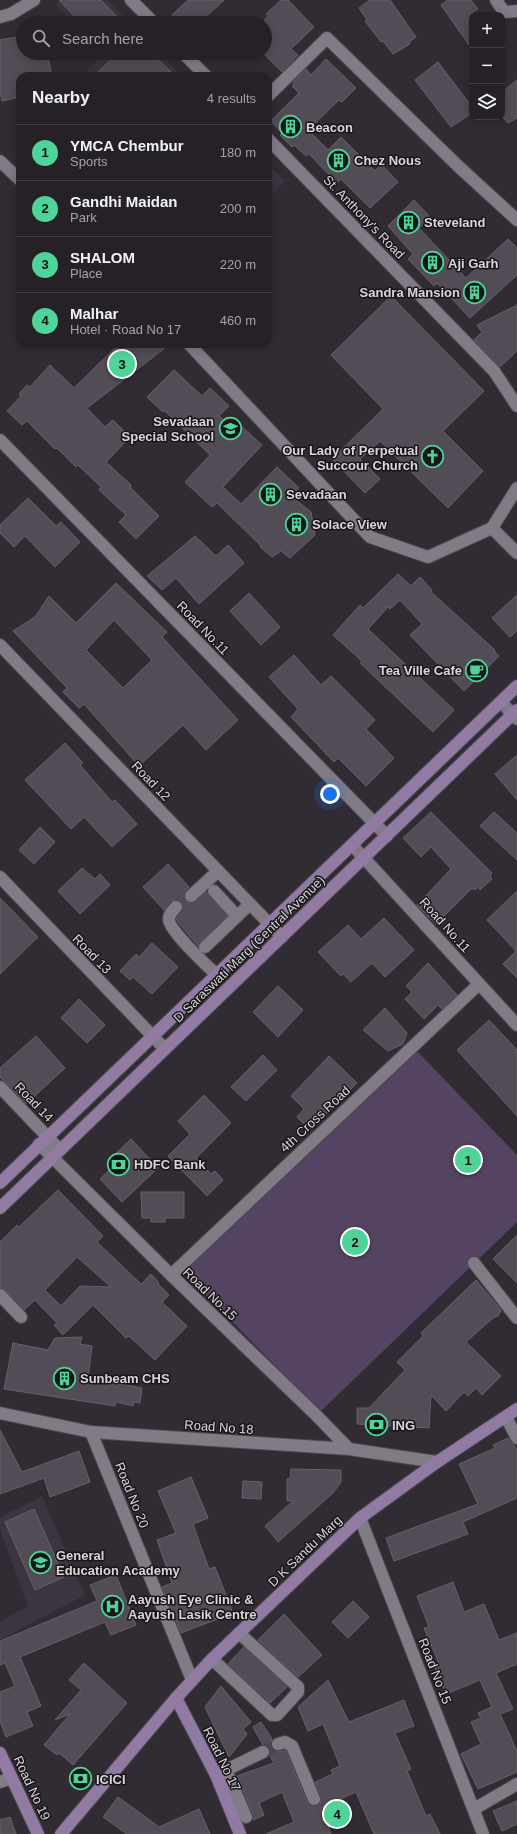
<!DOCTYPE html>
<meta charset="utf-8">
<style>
:root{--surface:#252127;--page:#312e33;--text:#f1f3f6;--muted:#a3a3a7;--line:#423e44;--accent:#4fd399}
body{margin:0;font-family:Arial,sans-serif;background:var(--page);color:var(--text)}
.controls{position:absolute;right:12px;top:12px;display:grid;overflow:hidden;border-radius:8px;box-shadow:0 2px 10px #0003}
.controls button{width:36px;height:36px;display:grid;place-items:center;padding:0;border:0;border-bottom:1px solid var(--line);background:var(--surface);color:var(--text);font:20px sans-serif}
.you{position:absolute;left:330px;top:794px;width:14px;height:14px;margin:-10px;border:3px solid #fff;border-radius:50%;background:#1a73e8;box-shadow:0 0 0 6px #1a73e833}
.badge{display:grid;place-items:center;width:26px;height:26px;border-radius:50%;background:var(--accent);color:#111;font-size:13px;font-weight:700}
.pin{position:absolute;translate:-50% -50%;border:2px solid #fff;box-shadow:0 1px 4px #0006}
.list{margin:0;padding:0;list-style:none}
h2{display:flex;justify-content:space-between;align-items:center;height:52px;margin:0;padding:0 16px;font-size:17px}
h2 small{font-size:13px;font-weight:400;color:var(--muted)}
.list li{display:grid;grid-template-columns:26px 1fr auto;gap:12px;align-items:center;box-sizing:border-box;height:56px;padding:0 16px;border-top:1px solid var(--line)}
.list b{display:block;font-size:15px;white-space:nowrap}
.list p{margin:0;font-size:13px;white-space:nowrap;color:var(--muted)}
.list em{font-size:13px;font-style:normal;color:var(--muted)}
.icon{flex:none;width:22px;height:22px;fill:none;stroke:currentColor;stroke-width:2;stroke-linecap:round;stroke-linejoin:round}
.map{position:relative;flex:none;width:517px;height:1834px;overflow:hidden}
.search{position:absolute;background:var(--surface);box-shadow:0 2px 10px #0003;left:16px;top:16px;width:256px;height:44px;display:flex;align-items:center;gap:10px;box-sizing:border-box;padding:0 14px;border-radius:22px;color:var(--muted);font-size:15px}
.panel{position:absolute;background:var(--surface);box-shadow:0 2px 10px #0003;left:16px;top:72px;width:256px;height:276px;border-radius:12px}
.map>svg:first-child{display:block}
.built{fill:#3c3441}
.green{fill:#554461}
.building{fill:#514c55;stroke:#656069;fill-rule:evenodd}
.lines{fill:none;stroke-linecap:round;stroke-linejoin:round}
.minor-tunnel{stroke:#4a464d;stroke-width:12;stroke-dasharray:12 6;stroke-linecap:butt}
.minor-casing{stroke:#4b474e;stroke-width:14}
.major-casing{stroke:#4b474e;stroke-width:14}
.minor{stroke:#817b85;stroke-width:12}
.major{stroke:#927ba2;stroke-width:12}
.labels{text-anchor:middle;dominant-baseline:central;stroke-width:3;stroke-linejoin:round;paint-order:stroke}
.poi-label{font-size:13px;font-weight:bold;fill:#d9d6db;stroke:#181619;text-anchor:start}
.street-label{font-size:13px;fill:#d9d6db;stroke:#181619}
</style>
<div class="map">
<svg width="517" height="1834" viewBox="0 0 517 1834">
<rect width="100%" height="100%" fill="#312c34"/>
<g class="built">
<path d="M61,0H107L130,23H74L56,5Z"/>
<path d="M103,53H159L182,76H82L104,54Z"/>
<path d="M268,164L285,181L268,198Z"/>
<path d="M42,1496L85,1595L0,1640V1622L28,1606L0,1529V1517Z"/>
</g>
<path class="green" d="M415,1049L517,1155V1222L320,1412L184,1272Z"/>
<g class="building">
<path d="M59,0H101L123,23H81Z"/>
<path d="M188,0H224L199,23H179L172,15Z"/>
<path d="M281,0H288L314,27L291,49L298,55L282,72L265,55V19L269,16L266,14Z"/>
<path d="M370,0H390L416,37L409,42L410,44L393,54L383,41L381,42L365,21L367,20L359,8Z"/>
<path d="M448,0H471L478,9L472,13V49L441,5Z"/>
<path d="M23,36V53H47L52,76H20V97L2,101L0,91V40Z"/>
<path d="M118,53H152L175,76H94Z"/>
<path d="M326,59L356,88L342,102L339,100L308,130L328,150L341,137L375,171L381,164L398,182L370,208L341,179L337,183L309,154L306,156L294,145L292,147L280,135L282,133L271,121L299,93L292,86L294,84L293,82L306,69L311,75Z"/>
<path d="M438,62L472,107V113L451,127L415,80Z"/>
<path d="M517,80V118L508,123L502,116V92Z"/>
<path d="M414,200L430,217L419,228L466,278L508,239L517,248V275L470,318L437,283L434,286L408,259L413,254L388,226Z"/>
<path d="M391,296L484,391L443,431L483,471L448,508L380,441L360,459L380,479L365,493L332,459L383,409L331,355Z"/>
<path d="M517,305V351L500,367L474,340L482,332L477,325Z"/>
<path d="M119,344H170L87,408L105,427L113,420L130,437L106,462L131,485L130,487L159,516L136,539L119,522L126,515L99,490L101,487L78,465L76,467L57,448L55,449L27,421L22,425L7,411L21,396L19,394L27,385L30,387L50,365L74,388Z"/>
<path d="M174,370L202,396L210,388L229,406L219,416L237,432L242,427L262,445L223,487L241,504L277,467L299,488L291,496L311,512L315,535L290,558L281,551L272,557L260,547L261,546L217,503L212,507L185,482L210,455L164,410L163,412L147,397Z"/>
<path d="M28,498L56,526L61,522L80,542L55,567L25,536L14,547L0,533V525Z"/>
<path d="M195,536L216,556L228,545L244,563L199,604L176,578L162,590L147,576Z"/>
<path d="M398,574L411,586L420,577L432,590L431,592L495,650L494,651L499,656L464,691L410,635L422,624L400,600L390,609L388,607L368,629L454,710L433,732L360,663L362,661L333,635L360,605L363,608Z"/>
<path d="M116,583L167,632L162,637L238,720L206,750L183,725L139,766L84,704L79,708L63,692L67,688L13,631L35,617L49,596L76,623ZM114,620L152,660L123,688L86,650Z"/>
<path d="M249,593L280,627L261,645L230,611Z"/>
<path d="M517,595V631L510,637L492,618Z"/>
<path d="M294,655L321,685L331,676L375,720L366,729L394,758L366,786L338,758L334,762L291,717L298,709L269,677Z"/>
<path d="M65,743L83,763L80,765L112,802L115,800L137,824L112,847L84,817L71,829L25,780Z"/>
<path d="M517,755V800L495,774Z"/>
<path d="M431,812L492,873L490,876L492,879L480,890L478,887L475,890L472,888L436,924L417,905L451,869L431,847L421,857L403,838Z"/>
<path d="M494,812L517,833V860L480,826Z"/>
<path d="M40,827L55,842L34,864L19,850Z"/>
<path d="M168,864L189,887L184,894L186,901L193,903L206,892L227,916L200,942L198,946L178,922L176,918L183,908L181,902L173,900L164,910L143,887Z"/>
<path d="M82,868L95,879L100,874L110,885L80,914L58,891Z"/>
<path d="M517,891V978L503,964L516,951L487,920Z"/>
<path d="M0,898L38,937L0,974Z"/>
<path d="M384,918L414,950L385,977L372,963L351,982L343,974L341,976L318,952L348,925L361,939Z"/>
<path d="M152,943L178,967L152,994L133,977L130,980L120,971L136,954L139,957Z"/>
<path d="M428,963L457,995L442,1009L438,1005L424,1019L405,999L412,992L406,986Z"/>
<path d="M278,986L303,1010L278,1037L253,1012Z"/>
<path d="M79,999L105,1025L87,1043L61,1018Z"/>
<path d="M385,1008L407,1033L403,1044L388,1051L363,1030Z"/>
<path d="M489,1020L517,1050V1116L457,1050Z"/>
<path d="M36,1036L65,1068L26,1104L0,1077V1068Z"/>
<path d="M263,1055L277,1070L246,1101L231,1087Z"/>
<path d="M329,1056L357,1083L310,1130L297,1117L304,1109L291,1096Z"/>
<path d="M204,1095L231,1123L196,1158L211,1174L215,1171L223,1180L207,1196L168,1156L190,1134L178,1121Z"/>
<path d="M131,1139L158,1168L122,1202L100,1179L115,1165L110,1159Z"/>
<path d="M58,1190L103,1236L97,1242L141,1284L151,1274L159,1283L158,1284L169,1295L162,1302L187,1326L155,1360L129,1336L126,1338L93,1305L63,1335L54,1325L57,1323L35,1300L24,1310L5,1290L0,1288V1242L17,1225L19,1227ZM77,1257L111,1287L80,1286L61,1306L45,1290Z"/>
<path d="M141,1192H184V1218H165V1222H151V1218H142Z"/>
<path d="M517,1235V1283L493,1259Z"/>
<path d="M476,1280L501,1310L498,1316L493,1318L466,1342L501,1376L482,1395L476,1388L468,1396L464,1392L446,1411L431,1395L429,1428L357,1424V1408H369L405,1370L397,1362L423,1336L421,1333Z"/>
<path d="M82,1337L80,1344L92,1346L88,1378L142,1388L140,1403L134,1402L133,1406L116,1402L115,1406L4,1389L13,1343L48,1350L55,1338Z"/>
<path d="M0,1430L22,1472L79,1451L90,1482L50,1497L44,1478L0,1494Z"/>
<path d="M508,1438L517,1449V1498L463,1522L468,1534L394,1561L386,1538L478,1504L459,1464L495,1448L493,1445Z"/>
<path d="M291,1469L341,1470V1482L333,1493L278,1542L265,1526L293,1501H287V1479H290Z"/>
<path d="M191,1477L208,1518L193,1524L209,1569L215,1567L233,1613L181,1633L162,1587L172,1583L157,1540L176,1533L158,1491Z"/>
<path d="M243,1481L262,1482L261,1499L242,1498Z"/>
<path d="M34,1509L64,1577L35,1590L5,1522Z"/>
<path d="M116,1575L136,1625L111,1635L105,1622L20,1657L41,1706L27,1712L33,1726L6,1737L0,1721V1692L15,1686L5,1663L0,1665V1641L97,1601L90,1585Z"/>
<path d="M453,1582L464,1612L484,1604L499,1640L517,1633V1664L496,1673L513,1709L500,1714L517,1751V1772L478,1789L461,1754L481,1744L471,1722L481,1718L478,1713L492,1707L480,1680L446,1694L435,1668L440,1666L424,1628L429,1627L417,1596Z"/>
<path d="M353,1601L369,1617L348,1638L332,1622Z"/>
<path d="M284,1614L322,1655L298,1677L258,1640Z"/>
<path d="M244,1647L287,1687L270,1703L228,1664Z"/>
<path d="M84,1663L127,1703L73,1765L59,1753L57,1755L44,1745L70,1714L55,1720L81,1690L69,1680Z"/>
<path d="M328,1680L349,1722L404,1700L414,1726L395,1733L411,1769L407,1771L426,1816L430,1814L440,1834H374L356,1792L321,1808L331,1834H266L294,1822L282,1792L259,1803L264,1815L253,1820V1814L237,1776L274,1763L270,1756V1748L263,1745L253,1727L261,1722L272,1739L271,1746L273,1749L277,1751H286L307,1802L313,1806L320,1803L321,1796L315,1782L333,1774L331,1770L340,1766L323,1724L308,1731L298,1707Z"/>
<path d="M221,1686L251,1722L243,1729L247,1734L229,1757L205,1707Z"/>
<path d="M118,1797L159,1827L199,1809L210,1834H127L103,1817Z"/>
<path d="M517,1801V1824L502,1831L493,1811Z"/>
<path d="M10,1817L16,1834H0V1820Z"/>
</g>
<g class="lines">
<path class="minor-tunnel" d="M263,1752L278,1744"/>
<defs>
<g id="minor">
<path d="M131,0L154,23"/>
<path d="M496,0L504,12L517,11"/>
<path d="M0,17L11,14L34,0"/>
<path d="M183,53L206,76"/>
<path d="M268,96L327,38L458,166L517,220"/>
<path d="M268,139L494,371L517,406"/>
<path d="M0,161L20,180"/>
<path d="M189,344L370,537L428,557L492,528L517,488"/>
<path d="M0,440L387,836"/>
<path d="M492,528L517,553"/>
<path d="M0,645L282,937"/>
<path d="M501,702L517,719"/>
<path d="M352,845L517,1025"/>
<path d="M0,877L165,1049"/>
<path d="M214,891L237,916"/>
<path d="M191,896L218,871"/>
<path d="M176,907C173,911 168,914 169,920C170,931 207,966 217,975"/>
<path d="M205,947L250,904"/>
<path d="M0,1087L60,1150"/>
<path d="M39,1144L171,1275L317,1416L349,1449"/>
<path d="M474,1263L517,1318"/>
<path d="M171,1275L479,984"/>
<path d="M0,1295L21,1317"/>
<path d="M0,1413L91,1432L349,1449L437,1462"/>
<path d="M506,1417L517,1438"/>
<path d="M91,1432L192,1680"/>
<path d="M360,1518L483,1834"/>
<path d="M212,1659L272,1715H277L298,1692V1687L239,1633"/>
<path d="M278,1744L285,1742L292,1746L314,1799"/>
<path d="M226,1770L246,1817"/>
<path d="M216,1775L263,1752"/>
<path d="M0,1782L11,1778"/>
<path d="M474,1809L517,1784"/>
</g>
<g id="major">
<path d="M0,1183L517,686"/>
<path d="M0,1208L517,710"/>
<path d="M176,1698L216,1775L240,1834"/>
<path d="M0,1753L38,1834"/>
<path d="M61,1834L176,1698L212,1659L360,1518L437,1462L517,1409"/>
</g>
</defs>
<use href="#minor" class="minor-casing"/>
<use href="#major" class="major-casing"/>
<use href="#minor" class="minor"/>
<use href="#major" class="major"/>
</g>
<defs>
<symbol id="building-ring" viewBox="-11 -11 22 22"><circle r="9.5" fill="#181619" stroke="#4fd399" stroke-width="1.5"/><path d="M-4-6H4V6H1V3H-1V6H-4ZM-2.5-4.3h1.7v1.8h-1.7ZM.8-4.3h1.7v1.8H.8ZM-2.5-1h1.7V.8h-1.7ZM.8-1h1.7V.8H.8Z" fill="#4fd399"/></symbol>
<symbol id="school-ring" viewBox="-11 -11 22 22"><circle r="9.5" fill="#181619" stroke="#4fd399" stroke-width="1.5"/><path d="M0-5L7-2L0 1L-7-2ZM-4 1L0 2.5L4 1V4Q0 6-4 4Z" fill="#4fd399"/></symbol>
<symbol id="church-ring" viewBox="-11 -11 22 22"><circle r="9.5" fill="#181619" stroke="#4fd399" stroke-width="1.5"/><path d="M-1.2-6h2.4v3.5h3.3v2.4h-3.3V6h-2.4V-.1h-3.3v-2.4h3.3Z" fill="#4fd399"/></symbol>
<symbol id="cafe-ring" viewBox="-11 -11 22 22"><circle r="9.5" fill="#181619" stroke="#4fd399" stroke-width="1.5"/><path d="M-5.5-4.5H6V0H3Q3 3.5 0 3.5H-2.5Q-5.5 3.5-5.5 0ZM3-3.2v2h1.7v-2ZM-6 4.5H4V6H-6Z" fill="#4fd399"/></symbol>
<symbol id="bank-ring" viewBox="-11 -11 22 22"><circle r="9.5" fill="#181619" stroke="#4fd399" stroke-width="1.5"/><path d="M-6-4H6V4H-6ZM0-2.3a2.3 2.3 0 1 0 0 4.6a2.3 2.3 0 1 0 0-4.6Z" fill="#4fd399"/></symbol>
<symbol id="hospital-ring" viewBox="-11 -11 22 22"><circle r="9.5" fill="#181619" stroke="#4fd399" stroke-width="1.5"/><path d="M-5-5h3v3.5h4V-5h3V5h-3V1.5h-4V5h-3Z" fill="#4fd399"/></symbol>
</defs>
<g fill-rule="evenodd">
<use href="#building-ring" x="278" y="114" width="25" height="25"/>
<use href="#building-ring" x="326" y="148" width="25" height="25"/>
<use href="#building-ring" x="396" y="210" width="25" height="25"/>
<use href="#building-ring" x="420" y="250" width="25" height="25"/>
<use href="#building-ring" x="462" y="280" width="25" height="25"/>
<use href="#school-ring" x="218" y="416" width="25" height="25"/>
<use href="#church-ring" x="420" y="444" width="25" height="25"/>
<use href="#building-ring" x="258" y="482" width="25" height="25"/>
<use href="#building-ring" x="284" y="512" width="25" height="25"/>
<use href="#cafe-ring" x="464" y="658" width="25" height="25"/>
<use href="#bank-ring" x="106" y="1152" width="25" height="25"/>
<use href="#building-ring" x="52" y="1366" width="25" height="25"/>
<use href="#bank-ring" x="364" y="1412" width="25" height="25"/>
<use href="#school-ring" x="28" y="1550" width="25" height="25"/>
<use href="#hospital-ring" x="100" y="1594" width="25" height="25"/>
<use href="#bank-ring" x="68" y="1766" width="25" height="25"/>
</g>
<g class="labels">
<g class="poi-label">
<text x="306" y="127">Beacon</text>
<text x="354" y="160">Chez Nous</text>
<text x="424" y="222">Steveland</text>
<text x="448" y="263">Aji Garh</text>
<text x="460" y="292" text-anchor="end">Sandra Mansion</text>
<text x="214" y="421" text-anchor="end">Sevadaan<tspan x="214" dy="15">Special School</tspan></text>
<text x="418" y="450" text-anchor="end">Our Lady of Perpetual<tspan x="418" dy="15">Succour Church</tspan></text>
<text x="286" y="494">Sevadaan</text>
<text x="312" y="524">Solace View</text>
<text x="462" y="670" text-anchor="end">Tea Ville Cafe</text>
<text x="134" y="1164">HDFC Bank</text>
<text x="80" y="1378">Sunbeam CHS</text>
<text x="392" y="1425">ING</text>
<text x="56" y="1555">General<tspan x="56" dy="15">Education Academy</tspan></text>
<text x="128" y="1599">Aayush Eye Clinic &amp;<tspan x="128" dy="15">Aayush Lasik Centre</tspan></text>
<text x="96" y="1779">ICICI</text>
</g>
<g class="street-label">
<text transform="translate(364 217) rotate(46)">St. Anthony's Road</text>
<text transform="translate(203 628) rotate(46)">Road No.11</text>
<text transform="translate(151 781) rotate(46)">Road 12</text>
<text transform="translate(445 925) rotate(48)">Road No.11</text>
<text transform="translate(249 949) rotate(-44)">D Saraswati Marg (Central Avenue)</text>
<text transform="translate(92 954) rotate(46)">Road 13</text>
<text transform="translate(34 1102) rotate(46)">Road 14</text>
<text transform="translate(315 1119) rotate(-43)">4th Cross Road</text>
<text transform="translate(210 1294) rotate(44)">Road No.15</text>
<text transform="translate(219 1427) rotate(4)">Road No 18</text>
<text transform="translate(132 1495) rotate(68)">Road No 20</text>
<text transform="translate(305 1551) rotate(-44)">D K Sandu Marg</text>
<text transform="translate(435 1671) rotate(69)">Road No 15</text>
<text transform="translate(222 1759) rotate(64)">Road No 17</text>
<text transform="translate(32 1788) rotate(65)">Road No 19</text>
</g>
</g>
</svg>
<div class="controls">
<button>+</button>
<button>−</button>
<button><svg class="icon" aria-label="layers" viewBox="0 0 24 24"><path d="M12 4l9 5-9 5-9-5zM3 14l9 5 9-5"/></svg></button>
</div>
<div class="you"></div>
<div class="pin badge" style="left:468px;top:1160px">1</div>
<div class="pin badge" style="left:355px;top:1242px">2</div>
<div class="pin badge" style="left:122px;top:364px">3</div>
<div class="pin badge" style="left:337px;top:1814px">4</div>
<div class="search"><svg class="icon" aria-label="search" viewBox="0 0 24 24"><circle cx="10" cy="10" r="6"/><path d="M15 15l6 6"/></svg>Search here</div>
<section class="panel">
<h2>Nearby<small>4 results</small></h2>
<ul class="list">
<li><span class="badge">1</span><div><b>YMCA Chembur</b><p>Sports</p></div><em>180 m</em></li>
<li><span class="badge">2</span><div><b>Gandhi Maidan</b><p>Park</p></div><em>200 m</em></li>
<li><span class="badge">3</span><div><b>SHALOM</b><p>Place</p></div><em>220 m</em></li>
<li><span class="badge">4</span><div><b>Malhar</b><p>Hotel · Road No 17</p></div><em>460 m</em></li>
</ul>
</section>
</div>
